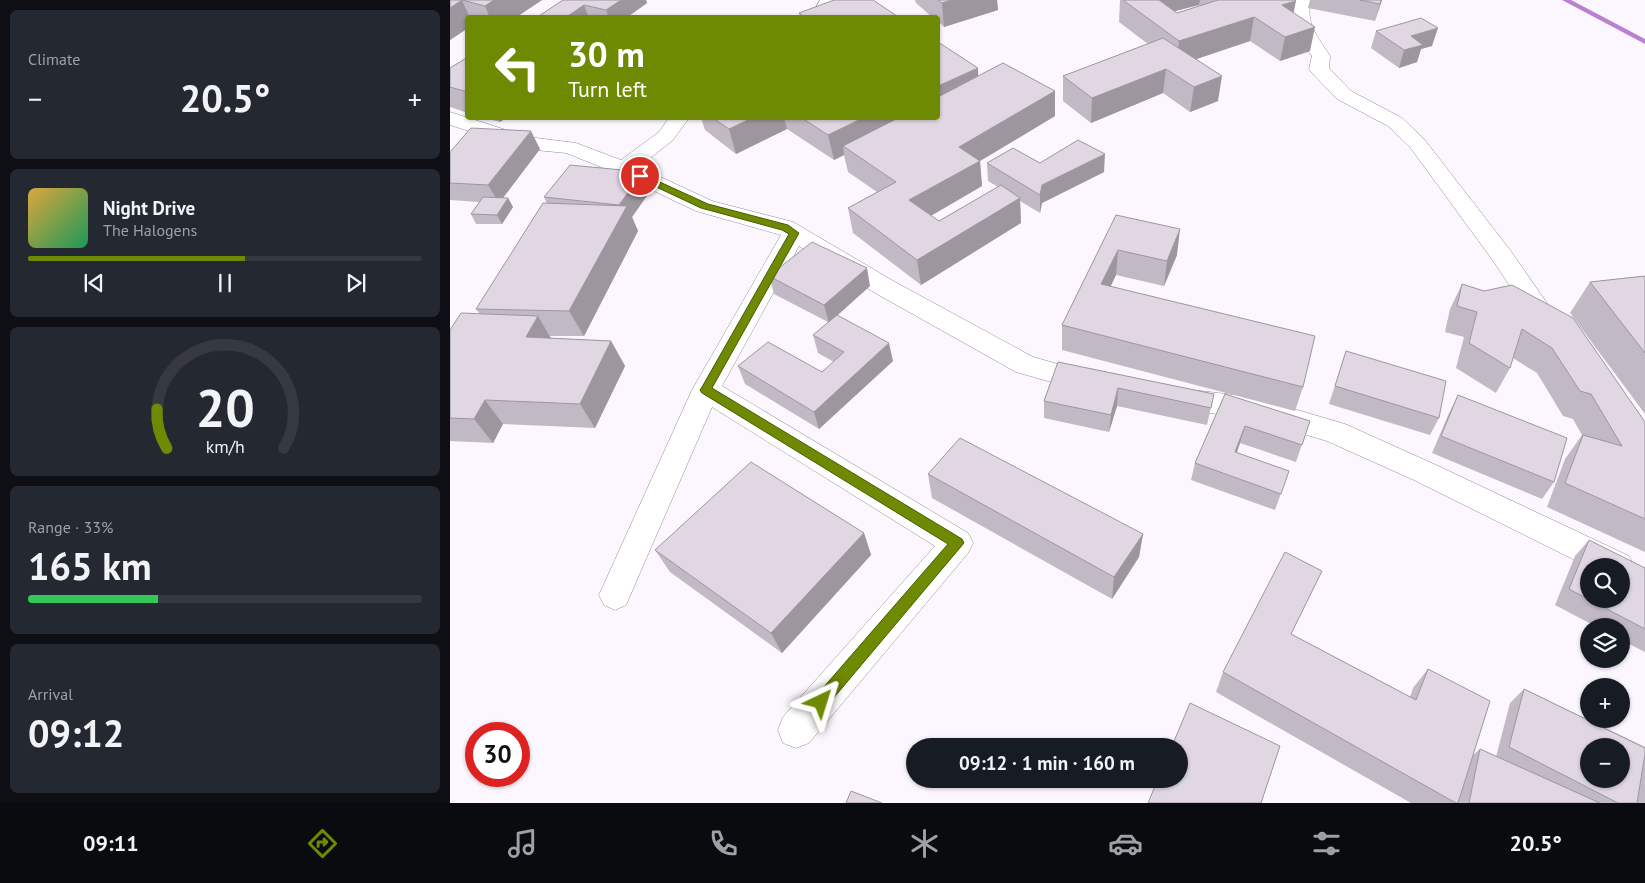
<!DOCTYPE html>
<html lang="en">
<head>
<meta charset="utf-8">
<style>
  :root { --surface:#171b24; --page:#242831; --text:#f1f3f6; --muted:#9ea1a6; --line:#363941; --accent:#6e8a02 }
  body { margin:0; font-family:"PT Sans",sans-serif; background:var(--page); color:var(--text); height:100vh; display:flex; flex-direction:column; font-size:19px; white-space:nowrap }
  * { box-sizing:border-box; margin:0 }
  p { font-size:16px; color:var(--muted) }
  .icon { flex:none; width:28px; height:28px; fill:none; stroke:currentColor; stroke-width:2; stroke-linecap:round; stroke-linejoin:round }
  .map { position:relative; flex:1; overflow:hidden }
  .sheet { display:flex; flex-direction:column; gap:10px; padding:10px; background:#0d0f14; width:450px }
  .sheet>* { flex:none }
  .guide { position:absolute; left:15px; top:15px; width:475px; height:105px; border-radius:5px; box-shadow:0 1px 4px #0004; background:#6e8a02; color:#fff; overflow:hidden }
  .controls { position:absolute; left:1130px; top:558px; display:grid; gap:10px }
  .controls a { display:grid; place-items:center; width:50px; height:50px; border-radius:50%; background:var(--surface); box-shadow:0 1px 4px #0004; font-size:25px }
  .speed { position:absolute; left:15px; top:722px; display:flex; gap:10px; font-size:25px; font-weight:700; text-align:center }
  .speed>* { display:grid; place-content:center; width:65px; height:65px; border-radius:50%; background:var(--surface); box-shadow:0 1px 4px #0004; line-height:1 }
  .speed .limit { border:8px solid #d22; background:#fff; color:#111 }
  .pin { position:absolute; display:grid; place-items:center; width:42px; height:42px; color:#fff; margin:-21px; border:2px solid #fff; border-radius:50%; box-shadow:0 1px 5px #0007 }
  .me { position:absolute; width:55px; margin:-28px; rotate:41deg; stroke-linejoin:round; filter:drop-shadow(0 0 4px #0008) }
  .turn { display:flex; align-items:center; gap:18px; height:105px; padding:0 20px; font-size:22px }
  .turn .icon { width:65px; height:65px; stroke-width:2.5 }
  .turn b { display:block; font-size:35px; line-height:42px }
  .big { font-size:38px; font-weight:800; line-height:1.1 }
  .sheet .card { flex:1; display:flex; flex-direction:column; justify-content:center; gap:8px; min-width:0; padding:0 18px; border-radius:8px; background:var(--page) }
  .sheet .dial { align-items:center; gap:0 }
  .dial svg { height:130px; overflow:visible; fill:none; stroke:var(--line); stroke-width:7; stroke-linecap:round; text-anchor:middle }
  .dial text { fill:var(--text); stroke:none }
  .song { display:flex; align-items:center; gap:15px }
  .cover { width:60px; height:60px; border-radius:8px; background:linear-gradient(135deg,hsl(40 70% 55%),hsl(150 70% 35%)) }
  .played { height:5px; border-radius:2px; background:linear-gradient(90deg,var(--accent) 55%,var(--line) 55%) }
  .keys { display:flex; justify-content:space-around; direction:ltr }
  .heat { display:flex; justify-content:space-between; align-items:center; font-size:28px; direction:ltr }
  .charge { height:8px; border-radius:4px; background:linear-gradient(90deg,#34c759 33%,var(--line) 0) }
  .trip { position:absolute; left:456px; top:738px; width:282px; height:50px; border-radius:25px; background:var(--surface); box-shadow:0 1px 4px #0004; font-weight:800; line-height:50px; text-align:center }
  .tab-bar { display:flex; height:80px; justify-content:space-around; align-items:center; background:#090b0e; color:var(--muted) }
  .tab-bar .icon { width:35px; height:35px }
  .tab-bar .current { color:var(--accent) }
  .tab-bar b { font-size:22px; color:var(--text) }
  main { display:flex; flex:1; min-height:0 }
  .map>svg:first-child { display:block }
  .lines { fill:none; stroke-linecap:round; stroke-linejoin:round }
  .stream { fill:#ba81d0; fill-rule:evenodd }
  .minor-casing { stroke:#938b96; stroke-width:1 }
  .minor { fill:#fff; fill-rule:evenodd }
  .wall { fill:#c1b9c3; fill-rule:evenodd }
  .shaded-wall { fill:#9d969f }
  .building { fill:#e0d7e3; stroke:#9d969f; fill-rule:evenodd }
  .route { fill:#6e8a02; stroke:#485a01 }
</style>
</head>
<body>
<main>
<section class="sheet">
<div class="card"><p>Climate</p>
<div class="heat"><a>−</a><b class="big">20.5°</b><a>+</a></div>
</div>
<div class="card">
<div class="song"><i class="cover"></i><div><b>Night Drive</b><p>The Halogens</p></div></div>
<div class="played"></div>
<div class="keys"><svg class="icon" aria-label="previous" viewBox="0 0 24 24"><path d="M18 5L8 12l10 7zM5 5v14"/></svg><svg class="icon" aria-label="pause" viewBox="0 0 24 24"><path d="M8 5v14M16 5v14"/></svg><svg class="icon" aria-label="next" viewBox="0 0 24 24"><path d="M6 5l10 7-10 7zM19 5v14"/></svg></div>
</div>
<div class="card dial"><svg viewBox="0 0 100 80">
<path d="M14 69A42 42 0 1 1 86 69"/>
<path d="M14 69A42 42 0 0 1 8 45" stroke="#6e8a02"/>
<text x="50" y="56" font-size="32" font-weight="700">20</text>
<text x="50" y="72" font-size="11">km/h</text>
</svg></div>
<div class="card"><p>Range · 33%</p><b class="big">165 km</b><div class="charge"></div></div>
<div class="card"><p>Arrival</p><b class="big">09:12</b></div>
</section>
<div class="map">
<svg width="1195" height="803" viewBox="0 0 1195 803">
  <rect width="100%" height="100%" fill="#fcf7fe"/>
  <g class="lines">
    <path class="stream" d="M1112,0H1121L1195,39V44Z"/>
    <defs>
      <path id="minor" d="M370,0H388L378,18H360Z
        M843,0H861C855,24 868,37 880,56L879,68L901,91L952,118L974,139L1060,250L1108,319L1112,325L1108,331L1099,334L1090,331L1044,262L960,147L938,126L887,99L862,73L859,69L862,56C848,39 838,23 843,0Z
        M0,112L78,137L126,143L171,160L209,132L219,118H239L223,140L189,167L262,201L343,222L445,282L583,357L650,376L654,383L650,390L640,393L566,372L427,294L349,246L272,386L518,533L523,543L518,553L359,743L346,748L333,743L328,730L333,717L485,546L262,407L176,605L165,610L154,605L149,595L242,390L331,235L246,211L166,173L116,153L76,149L0,125Z
        M724,388L803,397L895,424L986,465L1179,556L1184,566L1179,576L1171,579V566L1139,567L966,481L877,441L803,419L724,408L714,405L710,398L714,391Z"/>
    </defs>
    <use href="#minor" class="minor-casing"/>
    <use href="#minor" class="minor"/>
  </g>
  <path class="wall" d="M0,0H92L65,18H18V28L0,40Z
    M113,0H196L197,3L176,18H86Z
    M465,0H547L548,10L494,27L488,21V18H483L466,3Z
    M670,0H845L843,13L860,51L830,61L800,41L746,59L768,101L740,112L713,93L641,123L613,101V76L698,44L669,22ZM749,5L750,6L727,13L725,11Z
    M860,0H932L925,21L858,8Z
    M349,13L450,18H350Z
    M926,31L982,46L971,49L967,62L949,68L921,48Z
    M18,57V113L0,107V68Z
    M528,68V76L605,91V116L530,161L532,186L481,216L489,221L548,187L538,181L537,163H590L654,172L592,203L590,213L570,201L571,223L471,285L403,233L398,208L427,192L398,172L394,155L384,160L337,129L286,154L255,130L251,118H488Z
    M34,118H56L50,122Z
    M90,149L53,198H58L63,207L52,224H26L21,214L29,202L0,200V152Z
    M193,172L201,190L182,217L188,231L134,336H100L101,338L161,341L175,366L145,428L53,424L43,443L0,441V330L30,314L26,309L97,204L94,197Z
    M666,215L727,255L714,286L666,275L660,286L853,387L845,411L612,350V325Z
    M319,276L420,286L387,315L443,361L369,429L295,384L288,366L372,372L384,362L368,353L363,335L378,322L324,294Z
    M1195,276V414L1120,313L1140,282Z
    M1012,284L1034,291L1195,422V552L1097,507L1115,459L1132,435L1123,419L1113,416L1087,373L1063,358L1060,368L1046,393L1006,368L1014,337L995,332L1000,309Z
    M896,351L989,418L980,435L879,404Z
    M608,362L764,394L757,425L667,406L659,432L594,418V401Z
    M775,394L860,421L846,462L790,443L787,453L839,471L825,510L741,480L745,463Z
    M1008,395L1104,482L1092,499L982,453L999,413Z
    M478,474L693,534L689,557L662,599L482,498Z
    M414,533L421,555L332,653L220,572L205,550Z
    M1139,540L1195,568V652L1171,640V626H1145L1105,605L1125,556Z
    M872,571L841,634L960,697L963,688L978,669L1022,756L1030,749L1046,757L1060,703L1074,689L1195,747V803H1008L1009,797L1008,803H961L766,692L773,672Z"/>
  <path class="shaded-wall" d="M12,0L20,18H18V28L0,40V8Z
    M44,0H92L65,18H40L35,6Z
    M171,0H196L197,3L176,18H159L156,10Z
    M502,0H547L548,10L494,27L492,3Z
    M706,0H750L749,5L705,16Z
    M931,0H932L925,21L930,4Z
    M846,1L841,25L832,5Z
    M134,5L139,18H115Z
    M804,17L800,41L726,66L729,41Z
    M865,27L860,51L830,61L835,37Z
    M988,28L982,46L971,49L967,62L949,68L954,50L961,36Z
    M528,68L529,93L488,112V86Z
    M716,69L713,93L641,123L642,98Z
    M772,76L768,101L740,112L744,87Z
    M605,91V116L530,161L532,186L463,226L459,200L509,147Z
    M47,118H56L50,122Z
    M302,118H334L337,129L286,154L279,129Z
    M413,118H464L393,146L394,155L384,160L378,135Z
    M81,131L90,149L49,203L38,185Z
    M655,154L654,172L592,203L590,213V195L592,185Z
    M193,172L201,190L182,217L188,231L134,336L119,311L169,205Z
    M58,198L63,207L52,224L47,215Z
    M570,198L571,223L471,285L467,260Z
    M730,229L727,255L714,286L717,261Z
    M668,250L666,275L650,310L651,284Z
    M417,268L420,286L379,323L374,305Z
    M88,316L103,342L76,337Z
    M161,341L175,366L145,428L130,404Z
    M439,343L443,361L369,429L364,412Z
    M668,388L667,406L659,432L661,415Z
    M35,400L53,424L43,443L24,419Z
    M795,426L790,443L780,470L785,452Z
    M414,533L421,555L332,653L321,633Z
    M693,534L689,557L662,599L664,577Z"/>
  <path class="building" d="M0,0H44L35,6L12,0L0,8Z
    M113,0H171L156,10L134,5L115,18H86Z
    M384,0H423L450,18H403L400,16L396,18H356L349,13Z
    M488,0H502L492,3Z
    M673,0H709L727,13L768,0H845L846,1L832,5L865,27L835,37L804,17L729,41Z
    M910,0H931L930,4Z
    M971,18L988,28L961,36L973,45L954,50L926,31Z
    M713,38L772,76L744,87L716,69L642,98L613,76Z
    M488,42L528,68L488,86Z
    M18,57V92L0,87V68Z
    M553,63L605,91L509,147L530,161L459,200L489,221L551,185L570,198L467,260L398,208L446,182L393,146L448,118H488V97Z
    M263,118H302L279,129Z
    M352,118H413L378,135Z
    M21,128L81,131L38,185L0,183V152Z
    M628,140L655,154L592,185L590,195L537,163L563,148L590,163Z
    M120,165L193,172L169,205L94,197Z
    M33,197L58,198L47,215L21,214Z
    M93,203L177,206L119,311L26,309Z
    M666,215L730,229L717,261L668,250L651,284L865,336L853,387L612,325Z
    M362,242L417,268L374,305L319,276Z
    M1195,276V353L1140,282Z
    M1012,284L1034,291L1062,285L1123,318L1195,422V519L1115,483L1133,435L1172,446L1141,394L1130,391L1102,348L1072,329L1060,368L1019,343L1027,312L1007,306Z
    M11,313L88,316L76,337L161,341L130,404L35,400L24,419L0,418V330Z
    M387,315L439,343L364,412L288,366L318,342L372,372L394,352L363,335Z
    M896,351L996,381L989,418L885,386Z
    M608,362L764,394L761,408L668,388L661,415L594,401Z
    M775,394L860,421L852,445L795,426L785,452L839,471L831,494L745,463Z
    M1008,395L1117,438L1104,482L991,436Z
    M510,438L693,534L664,577L478,474Z
    M301,462L414,533L321,633L205,550Z
    M1139,540L1195,568V629L1119,589ZM1139,566H1171V599H1139Z
    M835,552L872,571L841,634L966,700L978,669L1040,701L1008,803H1006L773,672Z
    M1074,689L1195,748V754L1187,803H1168L1059,747ZM1139,746H1171V779H1139Z
    M740,703L830,746L811,803H698L708,779H730V746H722Z
    M1030,749L1150,803H1019Z
    M401,791L432,803H396Z"/>
  <path class="route" d="M190,173L258,204L338,225L349,233L262,388L512,539L514,543L376,707L371,709L366,707L364,702L366,696L498,544L252,393L250,390L252,387L339,234L332,230L251,208L187,178V174Z"/>
</svg>
<div class="controls">
<a><svg class="icon" aria-label="search" viewBox="0 0 24 24"><circle cx="10" cy="10" r="6"/><path d="M15 15l6 6"/></svg></a>
<a><svg class="icon" aria-label="layers" viewBox="0 0 24 24"><path d="M12 4l9 5-9 5-9-5zM3 14l9 5 9-5"/></svg></a>
<a>+</a>
<a>−</a>
</div>
<div class="speed"><div class="limit">30</div></div>
<div class="pin" style="left:190px;top:176px;background:#d93025"><svg class="icon" aria-label="arrive" viewBox="0 0 24 24"><path d="M6 21V4h12l-3 4 3 4H6"/></svg></div>
<svg class="me" style="left:371px;top:702px" viewBox="-20 -20 40 40"><path d="M0-17L14 15 0 8-14 15z" fill="#6e8a02" stroke="#fff" stroke-width="4"/></svg>
<div class="trip">09:12 · 1 min · 160 m</div>
<div class="guide">
<div class="turn"><svg class="icon" aria-label="left" viewBox="0 0 24 24"><path d="M17 20v-9H6M10 6l-5 5 5 5"/></svg><div><b>30 m</b>Turn left</div></div>
</div>
</div>
</main>
<nav class="tab-bar">
<b>09:11</b>
<svg class="icon current" aria-label="directions" viewBox="0 0 24 24"><path d="M12 3l9 9-9 9-9-9zM9 14v-3h6M13 9l2 2-2 2"/></svg>
<svg class="icon" aria-label="music" viewBox="0 0 24 24"><path d="M9 18V5l10-2v13"/><circle cx="6" cy="18" r="3"/><circle cx="16" cy="16" r="3"/></svg>
<svg class="icon" aria-label="phone" viewBox="0 0 24 24"><path d="M5 4h4l2 5-3 2q2 4 5 5l2-3 5 2v4C11 20 4 13 5 4z"/></svg>
<svg class="icon" aria-label="climate" viewBox="0 0 24 24"><path d="M12 3v18M4 7l16 10M4 17L20 7"/></svg>
<svg class="icon" aria-label="car" viewBox="0 0 24 24"><path d="M5 17H2v-5l4-1 3-4h7l3 4 3 1v5h-3M9 17h6M6 11h13"/><circle cx="7" cy="17" r="2"/><circle cx="17" cy="17" r="2"/></svg>
<svg class="icon" aria-label="filters" viewBox="0 0 24 24"><path d="M4 7h16M4 17h16"/><circle cx="9" cy="7" r="2"/><circle cx="15" cy="17" r="2"/></svg>
<b>20.5°</b>
</nav>
</body>
</html>
